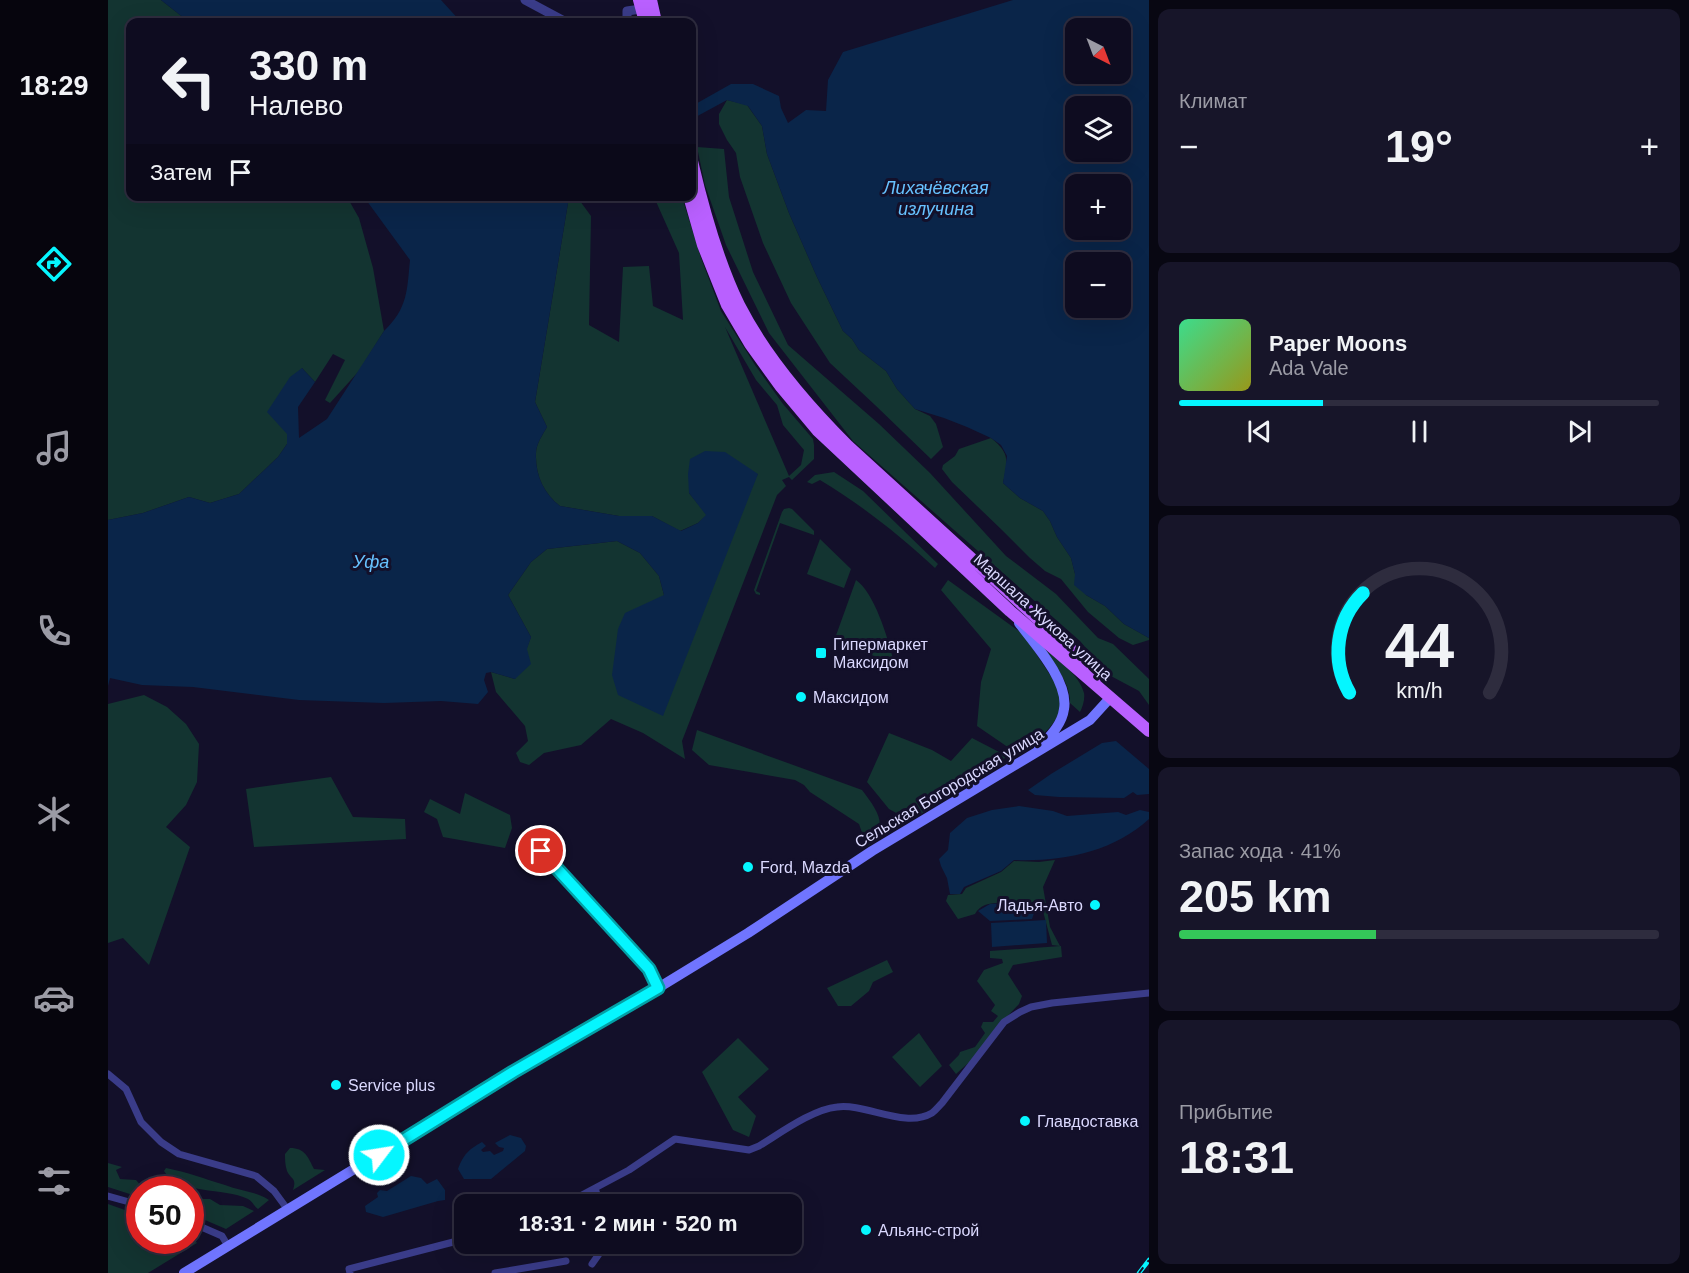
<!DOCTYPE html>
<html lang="ru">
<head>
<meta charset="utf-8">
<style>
  :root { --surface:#0e0c20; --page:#171529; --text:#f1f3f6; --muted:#9b9ba5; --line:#2e2c3e; --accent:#05f6ff }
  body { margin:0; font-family:Arial,sans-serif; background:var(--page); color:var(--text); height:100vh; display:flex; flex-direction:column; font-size:22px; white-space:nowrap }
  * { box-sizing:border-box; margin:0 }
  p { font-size:20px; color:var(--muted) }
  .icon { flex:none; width:33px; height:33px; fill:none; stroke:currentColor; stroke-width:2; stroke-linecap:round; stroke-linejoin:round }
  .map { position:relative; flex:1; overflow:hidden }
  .side { display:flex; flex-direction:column; gap:9px; padding:9px; background:#080712; width:540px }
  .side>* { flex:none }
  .banner { position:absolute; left:18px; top:18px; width:570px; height:183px; border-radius:12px; box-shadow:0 6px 24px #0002,0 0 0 2px var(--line); background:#0e0c20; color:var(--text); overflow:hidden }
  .needle { width:39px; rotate:138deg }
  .buttons { position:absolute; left:957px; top:18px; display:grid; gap:12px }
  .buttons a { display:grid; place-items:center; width:66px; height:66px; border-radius:12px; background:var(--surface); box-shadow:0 6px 24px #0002,0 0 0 2px var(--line); font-size:30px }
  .speed { position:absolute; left:18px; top:1176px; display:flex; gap:12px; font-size:30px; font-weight:700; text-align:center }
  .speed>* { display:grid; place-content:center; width:78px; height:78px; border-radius:50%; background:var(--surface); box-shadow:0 6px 24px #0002,0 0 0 2px var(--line); line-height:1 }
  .speed .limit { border:9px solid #d22; background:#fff; color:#111 }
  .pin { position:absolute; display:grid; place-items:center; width:51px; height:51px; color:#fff; margin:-26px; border:3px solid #fff; border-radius:50%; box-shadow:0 2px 6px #0007 }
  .me { position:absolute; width:66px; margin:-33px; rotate:59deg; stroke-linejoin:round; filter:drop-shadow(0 0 4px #0008) }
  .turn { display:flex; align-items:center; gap:21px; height:126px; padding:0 24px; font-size:27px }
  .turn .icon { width:78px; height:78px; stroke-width:2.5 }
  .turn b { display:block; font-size:42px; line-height:51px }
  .then { display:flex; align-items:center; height:57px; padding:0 24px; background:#0003; gap:12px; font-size:22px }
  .big { font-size:45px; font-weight:700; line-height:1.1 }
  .side .widget { flex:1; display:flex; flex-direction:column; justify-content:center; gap:9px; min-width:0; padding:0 21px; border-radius:12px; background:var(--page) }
  .side .dial { align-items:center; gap:0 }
  .dial svg { height:156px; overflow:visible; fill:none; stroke:var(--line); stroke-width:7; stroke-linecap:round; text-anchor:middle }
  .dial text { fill:var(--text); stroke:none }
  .song { display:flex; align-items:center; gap:18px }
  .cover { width:72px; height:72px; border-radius:9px; background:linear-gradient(135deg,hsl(150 70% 55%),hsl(60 70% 35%)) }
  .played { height:6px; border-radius:3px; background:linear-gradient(90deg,var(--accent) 30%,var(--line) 30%) }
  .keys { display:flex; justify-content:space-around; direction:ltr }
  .heat { display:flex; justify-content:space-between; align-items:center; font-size:33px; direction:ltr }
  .charge { height:9px; border-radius:4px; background:linear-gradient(90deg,#34c759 41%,var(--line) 0) }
  .trip { position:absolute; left:346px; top:1194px; width:348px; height:60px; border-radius:12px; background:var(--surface); box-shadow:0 6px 24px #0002,0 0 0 2px var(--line); font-weight:700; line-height:60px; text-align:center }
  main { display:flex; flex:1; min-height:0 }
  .menu { display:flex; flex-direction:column; width:108px; justify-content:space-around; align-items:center; background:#06050d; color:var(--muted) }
  .menu .icon { width:42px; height:42px }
  .menu .active { color:var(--accent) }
  .menu b { font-size:27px; color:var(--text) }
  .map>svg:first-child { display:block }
  .green { fill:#133431; fill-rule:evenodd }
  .water { fill:#0a2549; fill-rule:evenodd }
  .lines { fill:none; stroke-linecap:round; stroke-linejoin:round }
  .minor { stroke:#3a3c89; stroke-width:7 }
  .tertiary { stroke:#3a3c89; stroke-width:9 }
  .secondary { stroke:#7075ff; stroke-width:10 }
  .primary { stroke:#b960ff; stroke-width:12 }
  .rail-casing { stroke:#05f6ff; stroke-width:4.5 }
  .rail { stroke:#13102a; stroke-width:2; stroke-dasharray:7; stroke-linecap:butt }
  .route-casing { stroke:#03a0a6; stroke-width:15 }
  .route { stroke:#05f6ff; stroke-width:10 }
  .poi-dot { fill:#05f6ff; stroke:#13102a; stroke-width:2 }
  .labels { text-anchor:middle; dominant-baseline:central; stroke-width:6; stroke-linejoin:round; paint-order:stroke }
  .street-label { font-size:16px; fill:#dbd9ff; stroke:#13102a }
  .poi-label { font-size:16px; fill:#dbd9ff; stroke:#13102a; text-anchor:start }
  .water-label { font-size:18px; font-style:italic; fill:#67c2ff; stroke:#13102a }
</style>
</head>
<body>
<main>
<nav class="menu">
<b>18:29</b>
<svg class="icon active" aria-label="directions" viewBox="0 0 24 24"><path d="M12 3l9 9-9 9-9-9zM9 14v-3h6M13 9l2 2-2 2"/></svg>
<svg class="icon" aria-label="music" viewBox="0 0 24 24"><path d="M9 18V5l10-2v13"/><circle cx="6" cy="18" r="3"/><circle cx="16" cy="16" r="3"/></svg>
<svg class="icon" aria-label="phone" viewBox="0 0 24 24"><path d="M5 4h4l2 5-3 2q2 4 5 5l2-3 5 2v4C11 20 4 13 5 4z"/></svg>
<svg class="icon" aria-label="climate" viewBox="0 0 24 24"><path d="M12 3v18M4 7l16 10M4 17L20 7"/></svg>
<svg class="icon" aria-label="car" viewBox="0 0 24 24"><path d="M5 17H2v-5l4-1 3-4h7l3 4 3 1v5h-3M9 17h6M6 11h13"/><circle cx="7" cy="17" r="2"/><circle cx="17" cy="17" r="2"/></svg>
<svg class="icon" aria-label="filters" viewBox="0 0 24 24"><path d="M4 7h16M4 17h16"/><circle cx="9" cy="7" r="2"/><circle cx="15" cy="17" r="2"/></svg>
</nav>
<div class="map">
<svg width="1041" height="1273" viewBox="0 0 1041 1273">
  <rect width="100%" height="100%" fill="#13102a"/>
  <path class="green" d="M0,0H53L81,22H22V196L239,197L251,218L265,268L276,331L251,371L222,403L217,400L237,360L225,354L207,382L194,368L179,434V444L170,457L131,494L102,503L81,497L35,513L0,520Z
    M619,100L639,105L654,126L659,154L681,213L709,277L735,331L744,339L751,350L778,371L789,389L807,409L822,416L828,424L835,447L823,459L767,405L722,363L683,303L655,243L632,177L628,153L619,140L611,124V114Z
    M589,147L616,149L621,197L645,272L680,345L771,424L822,473L898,556L948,594L990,638L1005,644L1041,679V705L1031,691L1001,675L972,641L745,441L661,333L618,245L597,185Z
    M461,197H469L483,216L481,325L511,342L515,267L541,266L545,306L575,320L571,253L546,197H574L593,258L613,311L647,365L675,404L705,439L706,445V459L684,480L681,477L674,480L678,486L669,495L574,741L577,759L535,733L503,719L473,745L436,753L421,765L412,762L408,753L420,741L417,726L388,692L383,672L407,679L423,637L400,595L423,562L439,549L509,541L532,553L551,576L556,595L504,675L650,474L581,493L599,515L590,523L572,531L544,516H511L452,506C435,493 427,474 428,453C428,444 435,434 439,427L427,402ZM617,327L648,380L669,405L675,425L696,450L693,465L681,476Z
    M883,438C902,453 900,461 895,483L912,498L935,511L942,521L949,537L963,558L967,574L978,595L997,606L1016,624L1041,638V640L1025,645L1011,638L980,612L953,579L937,571L922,558L894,530L844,482L834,469L835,465L847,456L851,449Z
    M726,472L755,491L830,564L827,568C790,534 755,506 712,480L704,484L699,482L707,475Z
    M681,508L684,509L706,531V535L672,523L648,591L652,593V595L648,594L646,590L674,512L676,509Z
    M712,539L743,569L736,588L699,574Z
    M748,580C766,592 780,638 785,659L784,662L728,643L726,641Z
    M840,580L915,634L952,690C958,713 942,730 924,743C919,747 914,751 907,752L869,726L873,682L883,649L833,590Z
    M935,647C949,659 971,674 976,693C977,699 975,706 972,712L962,703C963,683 945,663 935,647Z
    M36,695L59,707L78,724L91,744L89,782L78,805L58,827L82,847L41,965L15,938L0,943V704Z
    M589,730L754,790C769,810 783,827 759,847L751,824L702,792L696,785L687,780L601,765L584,750Z
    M781,733L824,750L843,761L864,738L893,753L898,757L882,771L808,817L792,815L781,809L759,782Z
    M223,777L245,817L297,819L298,839L146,847L138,789Z
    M357,793L402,815L404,828L397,848L335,837L329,819L316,812L322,799L352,814Z
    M947,860L935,887L942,927L952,946L944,945L932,900C924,902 915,905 907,904C894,903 874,900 867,914L850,919L838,901L840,895L854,894L858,888L893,872L906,861L931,862Z
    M953,946L954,957L905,965L900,974L914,996L911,1004L895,1021L867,1057L848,1074L841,1065L851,1055L852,1052L867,1047L877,1033L873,1027L875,1022H885L890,1016L883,1011L887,1005L869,981L876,970L895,963L894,959L882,958V951Z
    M779,960L785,972L765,982L761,991L743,1006H730L719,988Z
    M811,1033L834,1066L812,1087L784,1057Z
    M630,1038L661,1069L630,1097L648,1116L641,1137L625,1130L594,1072Z
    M182,1148C197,1148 200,1157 206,1169L217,1170L185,1190C189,1177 183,1180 179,1171C177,1165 177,1159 177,1154Z
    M0,1163L14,1167L8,1170L12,1179L28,1180L35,1188L53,1189L32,1190L31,1197L0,1187Z
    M58,1168C79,1172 97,1179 117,1185C132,1191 147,1191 161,1200L150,1209C146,1206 144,1201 140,1199C115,1187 71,1195 56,1171Z
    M82,1195L92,1199H102L112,1205L135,1206L146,1211L118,1229L83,1214Z
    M0,1204L31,1215L32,1240H82L83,1235L89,1243L40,1273H0Z"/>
  <path class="water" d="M53,0H333L353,22H81Z
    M905,0H1041V638L1016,624L997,606L978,595L966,585L967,574L963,558L949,537L942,521L935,511L912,498L895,483L899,456L893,445L883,438L859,427L836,418L807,409L789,389L778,371L751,350L744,339L735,331L709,277L681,213L659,154L654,126L640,106L619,100L584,119V106L623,84H645L671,96L673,108L680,123L698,110L718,111L720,80L735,52ZM1012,28V74H968V28ZM1012,106V152H968V106ZM1012,184V230H968V184ZM1012,262V308H968V262Z
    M256,197H461L427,402L439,427C435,434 428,444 428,453C427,474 435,493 452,506L511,516H544L573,531L590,523L598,515L581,493L580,474L582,459L597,451L617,452L650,474L555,716L510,695L504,675L510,629L517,613L556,595L551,576L532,553L509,541L439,549L423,562L400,595L423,637L419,649L423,664L407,679L383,672L378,673L376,680L380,692L370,704L333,701L276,703L191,700L85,687L34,685L2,678L0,686V520L35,513L81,497L102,503L131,494L170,457L179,444V434L159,412L182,377L194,368L207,382L190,407L191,438L219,419L276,331C300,308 299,290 302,260Z
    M1008,741L1041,769V794L1029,795L1025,792L1016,798L951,797L927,795L920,790L943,774L994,743Z
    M911,806L945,811L959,816L1010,812L1018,815L1032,810L1041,812V819C1005,852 954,862 906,860L893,871L856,887L852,894H842L839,878L833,866L831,859L840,850L842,833L859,818L884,810Z
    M900,903L913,911H921L926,913L924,919L882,921L870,911L882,904Z
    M938,920L939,943L884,947L883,923Z
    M402,1135L413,1138L418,1146L417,1151L383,1179H356L350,1169C356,1154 360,1150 374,1142L378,1146L373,1150L375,1152L382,1151L386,1155L395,1151L396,1148L391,1147L387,1143Z
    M303,1176L313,1178L319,1184L329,1179L337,1190V1200L330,1201L275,1217L258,1212L257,1206L270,1197L269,1193L272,1190L279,1191Z"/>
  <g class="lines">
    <path class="minor" d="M433,851L541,969L550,988
      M0,1074L18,1089L33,1122L53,1142L71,1154L148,1176L166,1191L180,1210
      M487,1188L492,1204
      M0,1196L32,1205
      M457,1204L521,1170L567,1139L641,1150L651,1146C671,1134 705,1109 729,1107C758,1103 797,1129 824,1113C828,1110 831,1106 834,1103L896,1022L912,1012L923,1007L944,1003L1041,993
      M82,1222L114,1236L120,1246
      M484,1264L491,1254L493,1244
      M242,1273L241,1269L357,1239
      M387,1273L458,1261"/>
    <path class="tertiary" d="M417,0L458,22
      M519,22V11L533,9"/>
    <path class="secondary" d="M911,623C927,644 961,682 956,709C954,725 941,737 931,748
      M76,1273L405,1072L550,988L640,933L764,851L982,720L1002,698"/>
    <path class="primary" d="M531,0L537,22
      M543,0L548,22
      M584,161C595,208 609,260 631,305C657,356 700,406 740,446L965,651L987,678
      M581,196L595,245L619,305L642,344L673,387L709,430L902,611L1041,731"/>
    <defs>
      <path id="rail" d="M1031,1273L1041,1260"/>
    </defs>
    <use href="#rail" class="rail-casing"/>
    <use href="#rail" class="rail"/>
  </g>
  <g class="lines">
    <defs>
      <path id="route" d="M271,1155L405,1072L550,988L541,969L433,851"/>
    </defs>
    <use href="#route" class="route-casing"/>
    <use href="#route" class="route"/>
  </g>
  <g class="poi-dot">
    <rect x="707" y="647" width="12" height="12" rx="3"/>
    <circle cx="693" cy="697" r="6"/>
    <circle cx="640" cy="867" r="6"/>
    <circle cx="987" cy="905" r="6"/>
    <circle cx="228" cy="1085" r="6"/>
    <circle cx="917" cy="1121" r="6"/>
    <circle cx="758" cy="1230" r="6"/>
  </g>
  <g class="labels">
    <g class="street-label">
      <text transform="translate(935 617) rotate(42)">Маршала Жукова улица</text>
      <text transform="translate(841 788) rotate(-31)">Сельская Богородская улица</text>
    </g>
    <g class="poi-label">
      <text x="725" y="644">Гипермаркет<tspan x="725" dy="18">Максидом</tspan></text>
      <text x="705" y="697">Максидом</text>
      <text x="652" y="867">Ford, Mazda</text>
      <text x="975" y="905" text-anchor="end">Ладья-Авто</text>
      <text x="240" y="1085">Service plus</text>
      <text x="929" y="1121">Главдоставка</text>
      <text x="770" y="1230">Альянс-строй</text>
    </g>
    <g class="water-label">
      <text x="828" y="188">Лихачёвская<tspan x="828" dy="21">излучина</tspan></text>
      <text x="263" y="562">Уфа</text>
    </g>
  </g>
</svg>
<div class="buttons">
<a><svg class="needle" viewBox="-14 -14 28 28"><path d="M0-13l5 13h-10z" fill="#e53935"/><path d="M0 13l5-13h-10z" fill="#9b9ba5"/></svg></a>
<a><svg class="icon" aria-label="layers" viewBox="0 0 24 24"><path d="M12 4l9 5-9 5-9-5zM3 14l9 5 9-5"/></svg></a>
<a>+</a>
<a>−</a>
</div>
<div class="speed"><div class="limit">50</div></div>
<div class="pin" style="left:433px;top:851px;background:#d93025"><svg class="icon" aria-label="arrive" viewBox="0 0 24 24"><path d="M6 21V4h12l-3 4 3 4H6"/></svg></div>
<svg class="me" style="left:271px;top:1155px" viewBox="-20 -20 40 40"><circle r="17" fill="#05f6ff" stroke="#fff" stroke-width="3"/><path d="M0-11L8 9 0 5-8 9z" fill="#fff"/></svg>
<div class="trip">18:31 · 2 мин · 520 m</div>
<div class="banner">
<div class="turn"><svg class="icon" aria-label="left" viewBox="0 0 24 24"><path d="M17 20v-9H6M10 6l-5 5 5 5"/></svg><div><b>330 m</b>Налево</div></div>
<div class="then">Затем<svg class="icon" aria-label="arrive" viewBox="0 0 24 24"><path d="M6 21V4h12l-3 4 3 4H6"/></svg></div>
</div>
</div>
<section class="side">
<div class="widget"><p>Климат</p>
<div class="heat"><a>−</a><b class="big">19°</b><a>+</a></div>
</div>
<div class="widget">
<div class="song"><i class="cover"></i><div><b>Paper Moons</b><p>Ada Vale</p></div></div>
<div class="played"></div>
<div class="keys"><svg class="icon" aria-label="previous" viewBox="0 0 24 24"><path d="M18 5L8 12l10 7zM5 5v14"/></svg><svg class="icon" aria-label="pause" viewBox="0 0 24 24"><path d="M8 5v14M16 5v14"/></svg><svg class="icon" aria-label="next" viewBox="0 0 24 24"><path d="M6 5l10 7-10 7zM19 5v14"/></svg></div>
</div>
<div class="widget dial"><svg viewBox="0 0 100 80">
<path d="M14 69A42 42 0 1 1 86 69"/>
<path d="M14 69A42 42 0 0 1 21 18" stroke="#05f6ff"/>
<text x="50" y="56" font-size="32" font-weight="700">44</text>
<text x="50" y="72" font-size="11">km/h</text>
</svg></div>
<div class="widget"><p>Запас хода · 41%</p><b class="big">205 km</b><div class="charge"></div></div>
<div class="widget"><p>Прибытие</p><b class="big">18:31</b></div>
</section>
</main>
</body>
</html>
